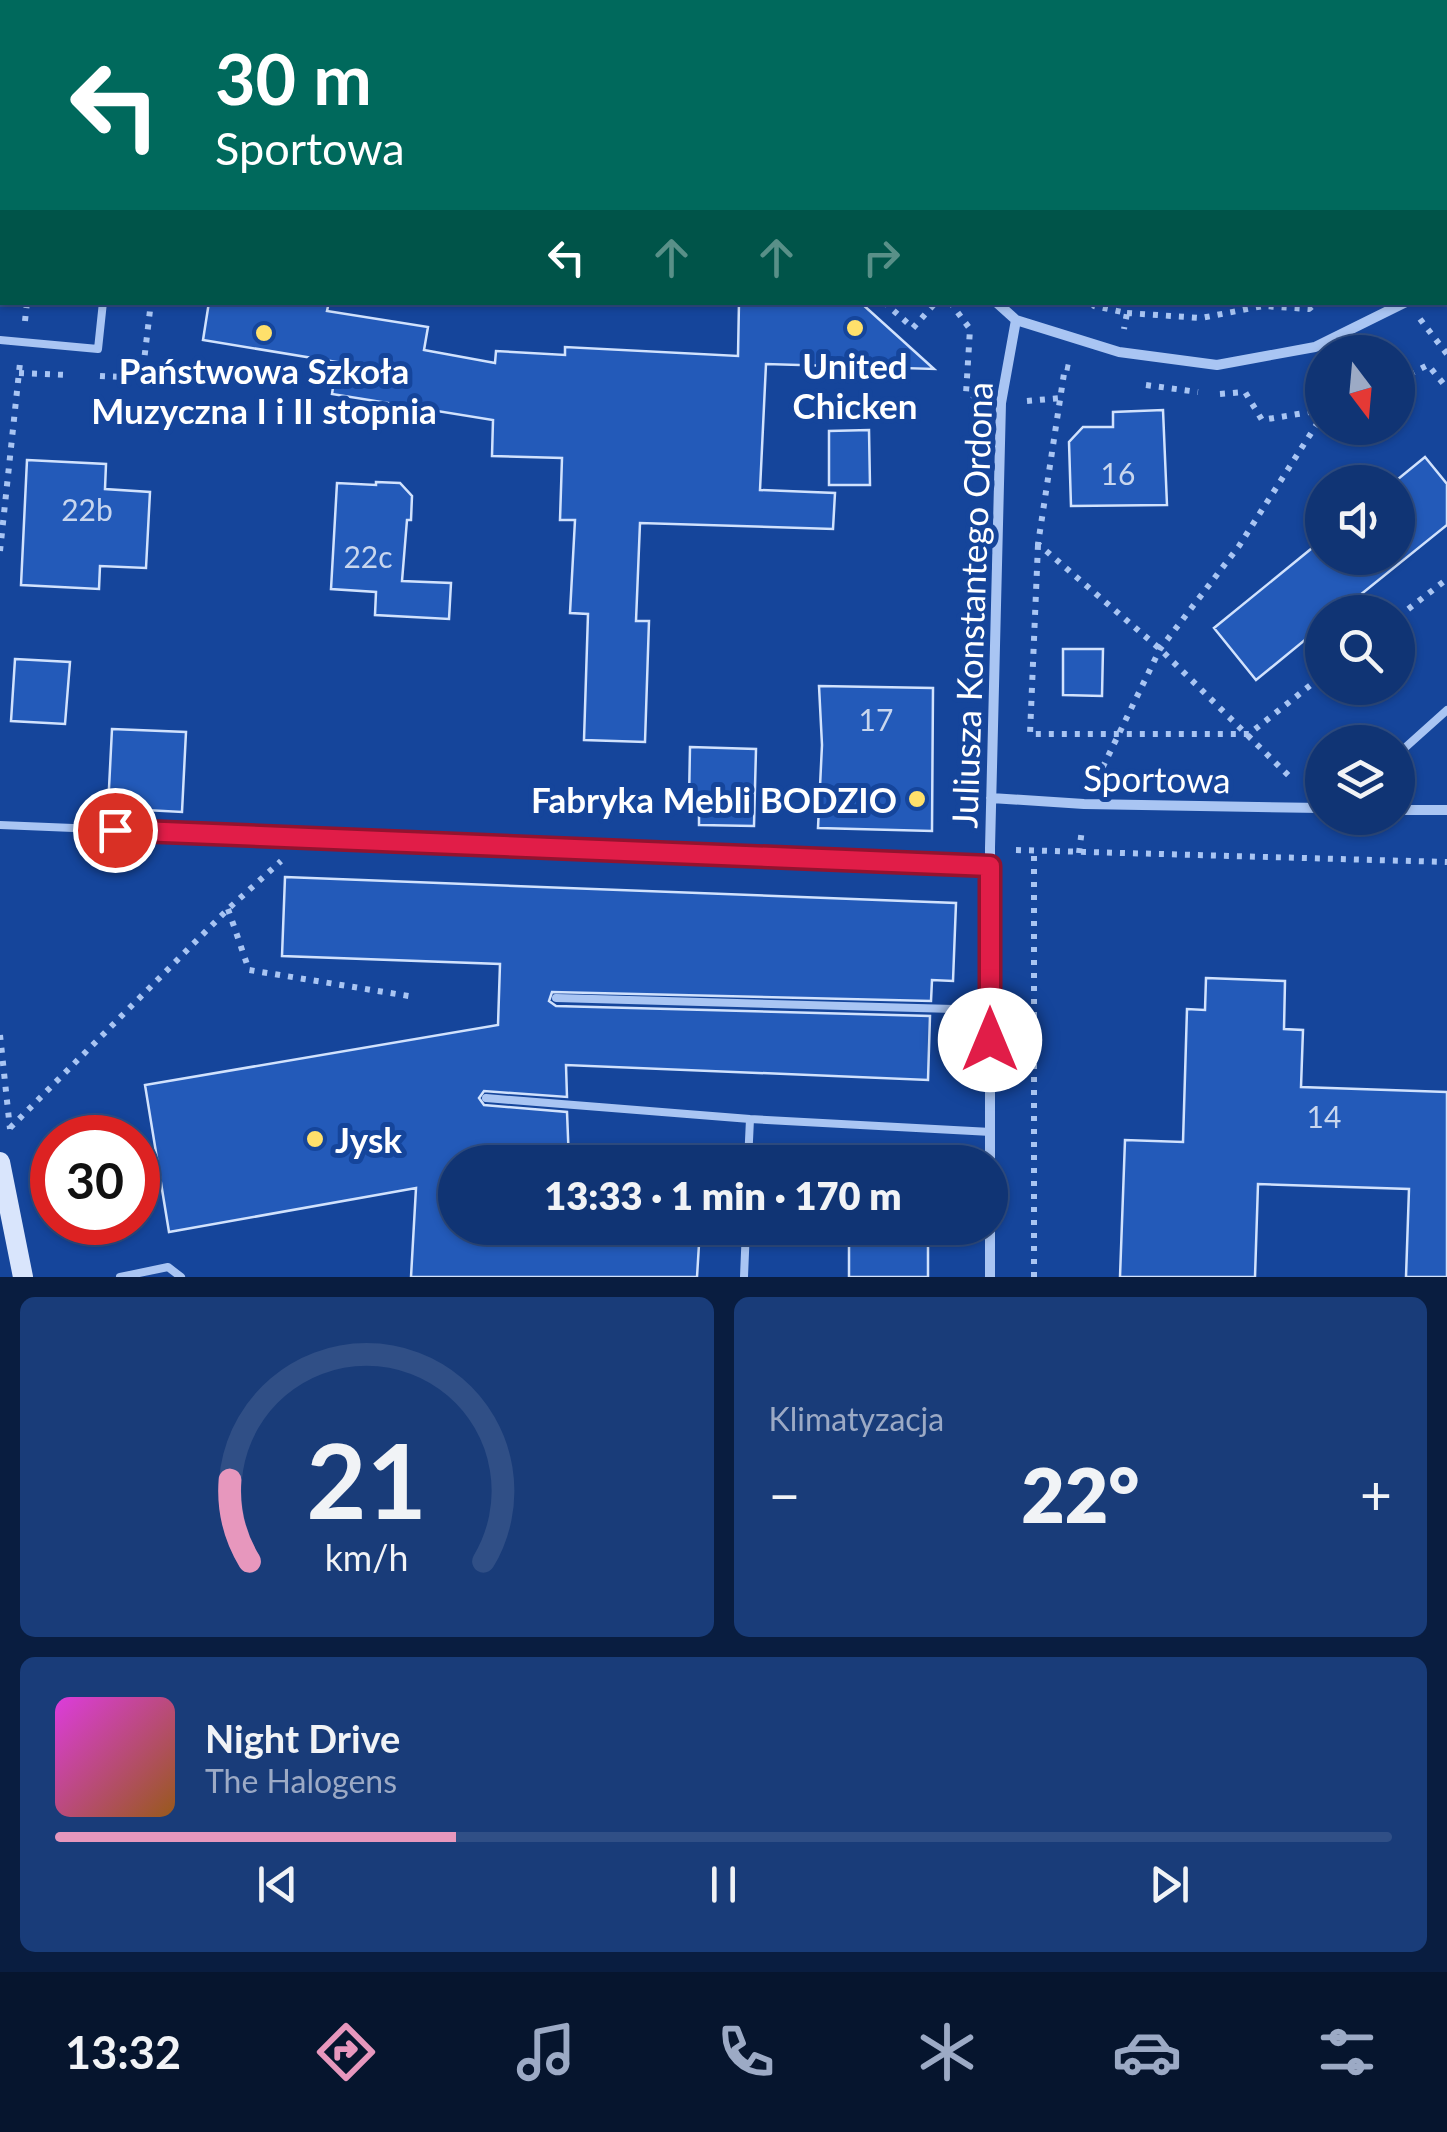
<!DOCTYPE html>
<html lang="pl">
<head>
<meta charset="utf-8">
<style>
  :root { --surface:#103474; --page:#193c79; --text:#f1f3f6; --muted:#9caac5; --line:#304f86; --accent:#e797bd }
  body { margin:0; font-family:Lato,sans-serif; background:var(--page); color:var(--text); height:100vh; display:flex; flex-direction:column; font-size:38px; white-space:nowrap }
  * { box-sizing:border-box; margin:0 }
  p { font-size:32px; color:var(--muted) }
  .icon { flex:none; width:55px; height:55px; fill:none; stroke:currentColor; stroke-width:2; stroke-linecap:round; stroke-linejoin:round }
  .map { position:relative; height:1277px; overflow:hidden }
  .side { display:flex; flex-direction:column; gap:20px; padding:20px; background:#091d40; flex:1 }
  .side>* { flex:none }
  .guide { position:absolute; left:0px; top:0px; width:1448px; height:305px; box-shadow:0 2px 8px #0004,0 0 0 2px var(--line); background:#00695c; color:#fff; overflow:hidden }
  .needle { width:65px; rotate:164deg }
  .controls { position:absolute; left:1305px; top:335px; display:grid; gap:20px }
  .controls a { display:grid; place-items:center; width:110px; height:110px; border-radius:50%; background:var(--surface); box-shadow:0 2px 8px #0004,0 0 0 2px var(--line); font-size:50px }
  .speed { position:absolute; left:30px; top:1115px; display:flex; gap:20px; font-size:50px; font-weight:700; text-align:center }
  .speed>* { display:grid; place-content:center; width:130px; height:130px; border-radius:50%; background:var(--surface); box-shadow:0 2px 8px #0004,0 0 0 2px var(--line); line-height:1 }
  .speed .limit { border:15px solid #d22; background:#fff; color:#111 }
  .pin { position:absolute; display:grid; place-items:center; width:85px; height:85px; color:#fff; margin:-42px; border:5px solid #fff; border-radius:50%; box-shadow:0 2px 10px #0007 }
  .me { position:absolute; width:110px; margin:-55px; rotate:0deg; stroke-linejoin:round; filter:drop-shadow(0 0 8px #0008) }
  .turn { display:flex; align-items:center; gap:35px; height:210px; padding:0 50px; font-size:45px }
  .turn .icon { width:130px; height:130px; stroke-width:2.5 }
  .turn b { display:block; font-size:70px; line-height:85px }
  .lanes { display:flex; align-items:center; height:95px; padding:0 50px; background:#0003; justify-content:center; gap:50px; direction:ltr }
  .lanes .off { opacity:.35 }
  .big { font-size:75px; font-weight:800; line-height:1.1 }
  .side .widget { flex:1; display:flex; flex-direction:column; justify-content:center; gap:15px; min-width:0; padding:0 35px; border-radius:15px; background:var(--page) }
  .side .dial { align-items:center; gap:0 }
  .dial svg { height:260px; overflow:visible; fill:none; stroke:var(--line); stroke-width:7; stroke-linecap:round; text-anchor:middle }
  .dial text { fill:var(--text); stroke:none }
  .song { display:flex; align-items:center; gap:30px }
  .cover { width:120px; height:120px; border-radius:15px; background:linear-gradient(135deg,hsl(300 70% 55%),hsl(30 70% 35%)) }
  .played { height:10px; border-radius:5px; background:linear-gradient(90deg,var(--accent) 30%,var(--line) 30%) }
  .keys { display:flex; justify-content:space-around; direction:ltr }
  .heat { display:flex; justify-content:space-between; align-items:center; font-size:55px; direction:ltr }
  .side .tiles { flex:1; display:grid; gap:20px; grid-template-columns:1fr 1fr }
  .widget:last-child { grid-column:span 2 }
  .trip { position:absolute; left:438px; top:1145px; width:570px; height:100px; border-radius:50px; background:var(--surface); box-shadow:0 2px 8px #0004,0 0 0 2px var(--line); font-weight:800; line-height:100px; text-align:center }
  .tab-bar { display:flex; height:160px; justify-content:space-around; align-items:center; background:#06152e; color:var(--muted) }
  .tab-bar .icon { width:70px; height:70px }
  .tab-bar .selected { color:var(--accent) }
  .tab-bar b { font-size:45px; color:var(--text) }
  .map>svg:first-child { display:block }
  .building { fill:#235ab9; stroke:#d1e2fd; stroke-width:2.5 }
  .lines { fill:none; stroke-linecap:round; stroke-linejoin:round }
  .path { stroke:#a9c5f3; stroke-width:6; stroke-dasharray:5 8; stroke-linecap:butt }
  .lane { stroke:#a9c5f3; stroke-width:8 }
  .street { stroke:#a9c5f3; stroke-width:10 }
  .secondary { stroke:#d9e5fc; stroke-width:20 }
  .route-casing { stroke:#92132f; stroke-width:25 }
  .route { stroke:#e11d48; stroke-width:18 }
  .poi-dot { fill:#ffe06b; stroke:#15459b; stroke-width:4 }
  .labels { text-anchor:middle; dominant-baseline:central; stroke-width:10; stroke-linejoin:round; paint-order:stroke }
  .number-label { font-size:30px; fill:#c8d6ee }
  .poi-label { font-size:35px; font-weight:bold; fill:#fff; stroke:#15459b }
  .street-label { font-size:35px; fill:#fff; stroke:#15459b }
</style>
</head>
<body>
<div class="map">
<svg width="1447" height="1277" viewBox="0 0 1447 1277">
  <rect width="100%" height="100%" fill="#15459b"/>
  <path class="building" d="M209,302H329L327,311L428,327L424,350L495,363L496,351L565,355V347L738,356L739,302H860L934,369L766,364L760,490L835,493L833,529L640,523L636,621H649L645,742L584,740L588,614L570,613L575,520H560L562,458L492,456L493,420L332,394L337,362L203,340Z
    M1163,410L1167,505L1071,506L1069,442L1083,427H1113V412Z
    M869,430L870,485H829V431Z
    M1425,457L1447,484V525L1339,612H1322V626L1256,680L1214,628L1322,540V558H1398V479Z
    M27,460L106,464L105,489L150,492L146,568L100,566L99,589L21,585Z
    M376,482L400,483L412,496L411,520H407L402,581L451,583L449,619L375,615L376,592L331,589L337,483L376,485Z
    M1063,649H1103L1102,696L1063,695Z
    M15,659L70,662L65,724L11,721Z
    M819,686L933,688L932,831L818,828L822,745Z
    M112,729L186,732L182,812L108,808Z
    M690,747L756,749L754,826L699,825V800H689Z
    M285,877L956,903L953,981L932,980L931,1001L552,992L549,1001L556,1006L930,1016L928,1080L566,1065L567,1097L484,1091L479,1098L484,1105L567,1112L569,1162H455V1228H700L697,1277H411L416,1188L169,1232L145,1085L498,1025L500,964L282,956Z
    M1206,978L1285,981L1284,1029L1303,1030L1301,1087L1447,1092V1277H1406L1409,1189L1258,1184L1255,1277H1120L1125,1140L1183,1142L1187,1009L1205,1010Z
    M849,1228H928V1277H849Z"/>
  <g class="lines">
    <path class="path" d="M858,0L860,2
      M138,2L149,0
      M432,2V0
      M664,2V0
      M782,2L783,0
      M1222,2L1223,0
      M1445,63L1447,61
      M1445,203L1447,202
      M884,302L913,328L936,302
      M950,302L970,329L966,394L976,396
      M1094,302V306L1127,313L1124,329
      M1127,313L1201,318L1263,306L1309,309L1317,302
      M1420,319L1447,354
      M25,321L27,302
      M1070,368L1065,367L1038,544L1160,649L1293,780
      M19,373L67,375
      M100,376L142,378L151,302
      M1398,380L1428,365L1447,388
      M1146,385L1198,392
      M1220,394L1245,392L1262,420L1322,410
      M1027,401L1061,398
      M1038,545L1030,734H1249L1322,676
      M0,551L20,363
      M1398,617L1447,579
      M1097,779L1160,649L1239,546L1322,416
      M1016,850L1447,862
      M1079,853L1082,829
      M228,909L249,970L415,997
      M0,1035L10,1129
      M10,1128L228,909L281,861
      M1034,1277V852"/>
    <path class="lane" d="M240,0V2
      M0,340L98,349L103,302
      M1398,754L1447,710
      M0,825L990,866
      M556,998L990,1010
      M486,1098L750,1119L991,1132
      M748,1162L750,1119
      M120,1277L168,1267L181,1277
      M744,1277L746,1228"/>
    <path class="street" d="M570,0L576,2
      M748,2L749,0
      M1445,274L1447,272
      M996,302L1016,320L1119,352L1217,365L1315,347L1406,302
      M991,798L1084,804L1322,808
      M1398,810H1447
      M990,1220V848L1001,403L1016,320
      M990,1277V1228"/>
    <path class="secondary" d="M17,2V0
      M0,131L2,113
      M0,1162L23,1277"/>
  </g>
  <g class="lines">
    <defs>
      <path id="route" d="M115,830L990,866V1040"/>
    </defs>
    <use href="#route" class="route-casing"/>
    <use href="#route" class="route"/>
  </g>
  <g class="poi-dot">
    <circle cx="855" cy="328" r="10"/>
    <circle cx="264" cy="333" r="10"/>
    <circle cx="917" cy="799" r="10"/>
    <circle cx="315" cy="1139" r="10"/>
  </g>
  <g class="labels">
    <g class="number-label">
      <text x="1118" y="473">16</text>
      <text x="87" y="509">22b</text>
      <text x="368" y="556">22c</text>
      <text x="876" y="719">17</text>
      <text x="1324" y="1116">14</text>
    </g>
    <g class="poi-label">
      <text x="855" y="365">United<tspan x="855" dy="40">Chicken</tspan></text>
      <text x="264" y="370">Państwowa Szkoła<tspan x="264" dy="40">Muzyczna I i II stopnia</tspan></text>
      <text x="897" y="799" text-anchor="end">Fabryka Mebli BODZIO</text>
      <text x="335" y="1139" text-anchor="start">Jysk</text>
    </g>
    <g class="street-label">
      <text transform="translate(971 605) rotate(-88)">Juliusza Konstantego Ordona</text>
      <text transform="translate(1157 778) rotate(1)">Sportowa</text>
    </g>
  </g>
</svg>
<div class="controls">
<a><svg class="needle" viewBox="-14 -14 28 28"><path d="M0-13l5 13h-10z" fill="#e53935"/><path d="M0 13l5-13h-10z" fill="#9caac5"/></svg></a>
<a><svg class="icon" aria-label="sound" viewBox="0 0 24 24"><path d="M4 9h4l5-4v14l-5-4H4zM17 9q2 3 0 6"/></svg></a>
<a><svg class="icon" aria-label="search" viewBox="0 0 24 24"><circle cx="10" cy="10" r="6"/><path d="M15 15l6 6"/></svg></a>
<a><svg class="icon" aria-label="layers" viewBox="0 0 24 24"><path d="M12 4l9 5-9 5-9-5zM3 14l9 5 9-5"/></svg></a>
</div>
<div class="speed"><div class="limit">30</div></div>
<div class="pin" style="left:115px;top:830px;background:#d93025"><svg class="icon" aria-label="arrive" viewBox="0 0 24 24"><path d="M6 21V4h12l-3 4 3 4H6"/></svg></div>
<svg class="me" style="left:990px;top:1040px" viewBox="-20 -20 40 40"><circle r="19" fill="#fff"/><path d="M0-13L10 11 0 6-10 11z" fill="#e11d48"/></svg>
<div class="trip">13:33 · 1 min · 170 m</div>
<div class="guide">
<div class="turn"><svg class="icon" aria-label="left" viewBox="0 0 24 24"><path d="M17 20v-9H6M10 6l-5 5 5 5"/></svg><div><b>30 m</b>Sportowa</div></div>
<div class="lanes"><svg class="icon" aria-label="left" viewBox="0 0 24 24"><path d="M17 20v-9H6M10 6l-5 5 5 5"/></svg><svg class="icon off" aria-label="ahead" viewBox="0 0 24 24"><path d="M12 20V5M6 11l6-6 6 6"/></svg><svg class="icon off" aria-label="ahead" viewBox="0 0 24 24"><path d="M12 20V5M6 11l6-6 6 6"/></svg><svg class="icon off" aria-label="right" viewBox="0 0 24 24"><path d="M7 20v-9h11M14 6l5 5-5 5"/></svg></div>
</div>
</div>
<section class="side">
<div class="tiles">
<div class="widget dial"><svg viewBox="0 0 100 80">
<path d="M14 69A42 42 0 1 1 86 69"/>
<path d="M14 69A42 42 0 0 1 8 44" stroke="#e797bd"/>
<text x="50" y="56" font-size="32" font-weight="700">21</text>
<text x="50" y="72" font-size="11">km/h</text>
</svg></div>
<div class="widget"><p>Klimatyzacja</p>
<div class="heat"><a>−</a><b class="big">22°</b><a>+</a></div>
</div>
<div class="widget">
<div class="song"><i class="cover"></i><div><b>Night Drive</b><p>The Halogens</p></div></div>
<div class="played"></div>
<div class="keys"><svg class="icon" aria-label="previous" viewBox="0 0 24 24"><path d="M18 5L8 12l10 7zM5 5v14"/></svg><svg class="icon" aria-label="pause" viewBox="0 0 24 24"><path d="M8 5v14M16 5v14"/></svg><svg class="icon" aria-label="next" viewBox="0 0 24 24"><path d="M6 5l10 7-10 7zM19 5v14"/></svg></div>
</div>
</div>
</section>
<nav class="tab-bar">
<b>13:32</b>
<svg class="icon selected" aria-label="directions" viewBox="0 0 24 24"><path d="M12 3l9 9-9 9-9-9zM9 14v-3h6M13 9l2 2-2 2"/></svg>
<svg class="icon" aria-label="music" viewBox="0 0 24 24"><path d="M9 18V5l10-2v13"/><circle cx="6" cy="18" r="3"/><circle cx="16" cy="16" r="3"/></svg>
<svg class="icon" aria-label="phone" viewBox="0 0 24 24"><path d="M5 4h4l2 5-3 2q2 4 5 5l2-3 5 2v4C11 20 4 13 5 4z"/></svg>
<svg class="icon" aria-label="climate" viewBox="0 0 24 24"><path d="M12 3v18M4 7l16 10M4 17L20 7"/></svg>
<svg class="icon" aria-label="car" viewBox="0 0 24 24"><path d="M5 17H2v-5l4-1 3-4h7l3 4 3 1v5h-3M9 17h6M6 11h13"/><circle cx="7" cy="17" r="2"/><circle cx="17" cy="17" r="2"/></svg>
<svg class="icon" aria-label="filters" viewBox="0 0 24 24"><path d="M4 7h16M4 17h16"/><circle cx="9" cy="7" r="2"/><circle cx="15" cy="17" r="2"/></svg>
</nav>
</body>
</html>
